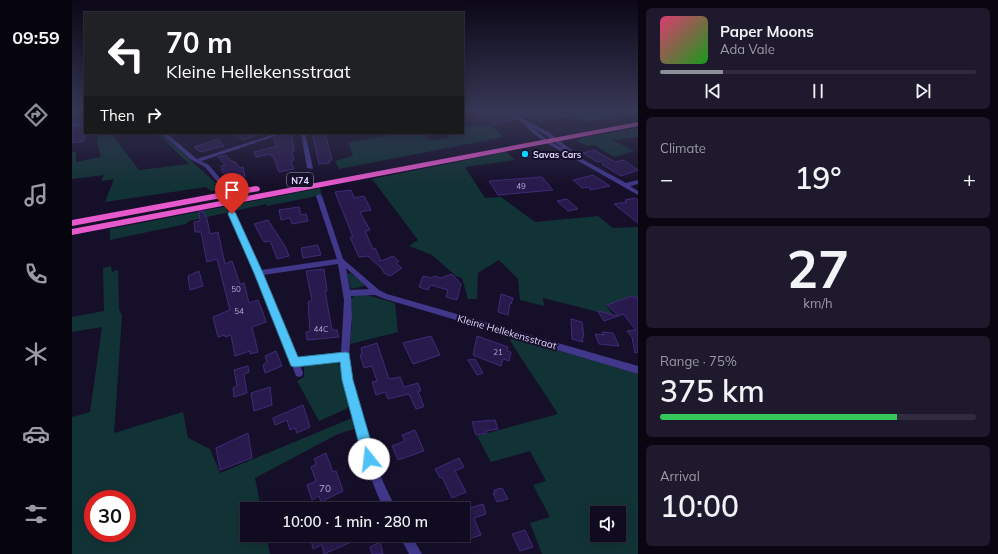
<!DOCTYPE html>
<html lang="en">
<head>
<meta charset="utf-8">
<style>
  :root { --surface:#100b20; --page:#1e192d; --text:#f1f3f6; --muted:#9c9ba5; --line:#302b3e; --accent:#8c9099 }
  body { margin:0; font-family:Mulish,sans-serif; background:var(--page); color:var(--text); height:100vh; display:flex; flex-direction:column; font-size:15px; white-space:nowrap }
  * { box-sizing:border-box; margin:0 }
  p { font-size:13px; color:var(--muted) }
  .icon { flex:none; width:22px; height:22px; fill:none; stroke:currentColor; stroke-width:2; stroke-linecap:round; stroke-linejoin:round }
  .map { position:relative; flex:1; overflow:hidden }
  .drawer { display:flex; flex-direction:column; gap:8px; padding:8px; background:#090612; width:360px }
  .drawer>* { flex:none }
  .top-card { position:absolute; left:12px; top:12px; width:380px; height:122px; border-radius:0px; box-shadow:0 2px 10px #0003,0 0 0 1px var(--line); background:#202124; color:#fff; overflow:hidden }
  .controls { position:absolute; left:518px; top:506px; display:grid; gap:8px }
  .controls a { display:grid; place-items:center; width:36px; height:36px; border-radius:0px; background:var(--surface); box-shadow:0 2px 10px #0003,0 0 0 1px var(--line); font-size:20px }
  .speed { position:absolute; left:12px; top:490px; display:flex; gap:8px; font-size:20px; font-weight:700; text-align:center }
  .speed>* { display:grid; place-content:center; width:52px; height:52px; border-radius:50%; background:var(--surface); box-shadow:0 2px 10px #0003,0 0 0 1px var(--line); line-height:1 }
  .speed .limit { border:6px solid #d22; background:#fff; color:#111 }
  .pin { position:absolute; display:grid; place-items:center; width:34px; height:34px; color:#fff; margin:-41px -17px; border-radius:50% 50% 50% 0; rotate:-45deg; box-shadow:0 0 4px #0007 }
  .pin .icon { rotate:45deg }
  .me { position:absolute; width:44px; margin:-22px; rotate:344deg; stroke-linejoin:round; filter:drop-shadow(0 0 3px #0008) }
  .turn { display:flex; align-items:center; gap:14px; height:84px; padding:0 16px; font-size:18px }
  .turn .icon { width:52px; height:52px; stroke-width:2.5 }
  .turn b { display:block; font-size:28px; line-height:34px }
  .then { display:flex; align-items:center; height:38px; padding:0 16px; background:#0003; gap:8px; font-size:15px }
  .big { font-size:30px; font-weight:600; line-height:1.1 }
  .drawer .tile { flex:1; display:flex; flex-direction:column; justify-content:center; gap:6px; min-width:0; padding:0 14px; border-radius:6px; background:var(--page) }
  .drawer .dial { align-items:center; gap:0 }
  .dial b { font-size:52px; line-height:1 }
  .song { display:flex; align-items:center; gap:12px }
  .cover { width:48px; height:48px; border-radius:6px; background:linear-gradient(135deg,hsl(340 70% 55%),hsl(120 70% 35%)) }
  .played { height:4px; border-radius:2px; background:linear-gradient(90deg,var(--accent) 20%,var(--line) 20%) }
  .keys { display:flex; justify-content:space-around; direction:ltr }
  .heat { display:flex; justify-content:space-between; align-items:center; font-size:22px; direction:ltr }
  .charge { height:6px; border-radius:3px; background:linear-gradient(90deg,#34c759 75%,var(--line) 0) }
  .trip { position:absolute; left:168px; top:502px; width:230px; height:40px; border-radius:0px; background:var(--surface); box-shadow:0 2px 10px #0003,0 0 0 1px var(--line); font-weight:600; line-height:40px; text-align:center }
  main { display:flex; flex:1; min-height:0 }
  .tabs { display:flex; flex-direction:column; width:72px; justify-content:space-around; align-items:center; background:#06040d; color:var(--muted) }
  .tabs .icon { width:28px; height:28px }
  .tabs .active { color:var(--accent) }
  .tabs b { font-size:18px; color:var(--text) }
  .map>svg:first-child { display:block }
  .green { fill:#123335; fill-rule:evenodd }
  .building { fill:#281a4c; stroke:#402b79 }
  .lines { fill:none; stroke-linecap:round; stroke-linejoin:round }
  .minor { fill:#41388b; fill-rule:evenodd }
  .trunk { fill:#e659cc; fill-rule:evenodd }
  .route { fill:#4fc3f7; stroke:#337fa1 }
  .poi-dot { fill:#04d4ff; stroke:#160f2a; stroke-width:1.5 }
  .labels { text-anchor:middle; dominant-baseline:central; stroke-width:4; stroke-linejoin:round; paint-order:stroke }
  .number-label { font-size:8px; fill:#b1a8d2 }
  .far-poi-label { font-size:9px; font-weight:bold; fill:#dfd8ff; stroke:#160f2a; text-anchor:start }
  .shield { fill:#160f2a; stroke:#a39cbf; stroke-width:1 }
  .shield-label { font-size:9px; font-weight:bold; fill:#dfd8ff }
  .street-label { font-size:10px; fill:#dfd8ff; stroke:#160f2a }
  .near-number-label { font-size:10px; fill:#b1a8d2 }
</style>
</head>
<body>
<main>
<nav class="tabs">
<b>09:59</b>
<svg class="icon active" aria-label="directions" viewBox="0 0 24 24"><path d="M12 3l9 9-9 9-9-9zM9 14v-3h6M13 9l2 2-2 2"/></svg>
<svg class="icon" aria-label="music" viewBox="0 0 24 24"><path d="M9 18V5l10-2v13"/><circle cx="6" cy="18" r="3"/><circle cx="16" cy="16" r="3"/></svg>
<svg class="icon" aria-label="phone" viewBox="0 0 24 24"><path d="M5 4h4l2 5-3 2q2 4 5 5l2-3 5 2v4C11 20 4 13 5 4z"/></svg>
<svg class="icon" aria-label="climate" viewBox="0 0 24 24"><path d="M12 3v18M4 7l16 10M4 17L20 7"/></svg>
<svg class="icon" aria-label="car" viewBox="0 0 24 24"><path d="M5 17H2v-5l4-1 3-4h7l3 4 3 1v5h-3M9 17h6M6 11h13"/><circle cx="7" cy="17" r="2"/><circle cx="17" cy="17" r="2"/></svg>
<svg class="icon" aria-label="filters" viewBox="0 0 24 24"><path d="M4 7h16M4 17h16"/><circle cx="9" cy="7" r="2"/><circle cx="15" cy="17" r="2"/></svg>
</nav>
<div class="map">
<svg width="566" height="554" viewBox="0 0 566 554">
  <rect width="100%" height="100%" fill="#160f2a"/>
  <path class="green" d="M490,109H566V115L514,122Z
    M419,125L432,137L267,169L263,161L281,156L276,142L331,133H351L357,140L378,138L374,133H391V127Z
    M566,128V137L541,140L562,151L542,157L522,145L515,146L503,141L509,138Z
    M26,133H39L67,170L117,164L85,133H88L145,184L154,183L158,188L139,191L134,187L33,202L42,179L29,181L32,175L0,179V152L4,151V162L29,157L25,140Z
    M434,152L443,160L393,167L413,198L429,197L463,222L526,216L541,228L566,227V298L534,305L542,316L471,298L472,306L448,300L446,279L427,260L406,273L405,299H396L390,278L384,276L360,255L337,246L346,240L300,179Z
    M248,188L250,195L195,206L194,204L117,221L114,224L38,240V229Z
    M39,266L40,272L46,270L47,309L50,316L42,433L111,412L116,438L138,449L148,473L280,418L282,429L266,434L183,478L189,509H175V535H194L198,554H0V417L18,412L30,327L0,332V317L32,311L31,268ZM21,499H55V533H21Z
    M278,273L291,283L292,286L279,289L275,274Z
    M291,294L323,303L326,332L278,344L280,324L279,299L283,295Z
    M441,337L566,374V554H470L458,523L478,517L461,485L474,481L458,451L419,462L405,436L486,414L442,347L438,340ZM525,513H547V535H525Z
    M265,361L269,368L277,406L274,409L247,421L225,381L232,377V367L235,364Z"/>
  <path class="building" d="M0,109H13V121L0,122Z
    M422,109L432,114H434L444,119L421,125L404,112Z
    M446,109H480L493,116L468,121L458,116L452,117L443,112L450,111Z
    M13,126L12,141L0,143V127Z
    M163,133H188V134L171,140Z
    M214,133H219L220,135L222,151L220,152L222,160L219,161L222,169L207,172L201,156H199V154L184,157L182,152L205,146L201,139Z
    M240,133H253L260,160H257L258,163L247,164Z
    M146,139L152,146L128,152L122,147Z
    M522,150L543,162L551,160L566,170L549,176L531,165L530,161L525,162L511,153Z
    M154,155L159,161L163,162L168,168L171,167L173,177L157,180L149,170L151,169L149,166L153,165L146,157Z
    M521,175L538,186L518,190V187L510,188L501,180Z
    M470,177L481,190L426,195L417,181Z
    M279,190L282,198L292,196L299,210L288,212L298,230L293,231L301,249L303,248L309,261L321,256L327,261L324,263L330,268L318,276L312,273L310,269L296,256L287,257L282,246L278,237H281L263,192Z
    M563,198L566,200V223L542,204L555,202L553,200Z
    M495,199L506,209L496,211L485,201Z
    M227,207L229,215L234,214L236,221L220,224L218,218L209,220L207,210Z
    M131,211L135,219L138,234L146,232L153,264L160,261L168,284L172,283L177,303L186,300L190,310L194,322L180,327L186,352L178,354V351L163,356L159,335L153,337V335L146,337L141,317L158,310L145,259L135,262L129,232H123L122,222L128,221L127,212Z
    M196,220L214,248L217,256L205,259L199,243L197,241L192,242L182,224Z
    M246,245L249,255L231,258L229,248Z
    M252,269L255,291H253L260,330H265L267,337L235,340L234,332L238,331L236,302L240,300L234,271Z
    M127,271L131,286L118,290L116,276Z
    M380,274L389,284L385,300L374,297L376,290L359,285L356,290L347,287L351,276L360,278L362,276L369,278Z
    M429,294L441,298L439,304L438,303L436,315L426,312Z
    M560,296L563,298L566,297V352L563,353L560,337L555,331L564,330L551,314L547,316L535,305Z
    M526,311L546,316L532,321Z
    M499,319L510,322L512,337H510L511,342L500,339Z
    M530,332L541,333L547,346L527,344L523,334L532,335Z
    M359,336L368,355L341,364L331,343Z
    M405,336L436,347L435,351L439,352L437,361L431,359L429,366L401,355Z
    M305,343L317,379L328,377L332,387L346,383L349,391H346L352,406L351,407L344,409L337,394L316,399L313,392L304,395L300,382L305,381L300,366L292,368L288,355L290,354L289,348Z
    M204,351L210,366L193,373L191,365L195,362L193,356Z
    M403,359L411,373L405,375L396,360Z
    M176,366L177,372L172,374L175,393L162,397L161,388L165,386L162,370Z
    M198,387L200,405L182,411L179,393Z
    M231,405L238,427L225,433L223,428L218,430L215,420L203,425L201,418Z
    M423,420L426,429L414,431L415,433L404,435L400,422Z
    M343,430L352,451L326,460L320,446L333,441L330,435Z
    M176,433L180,458L148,470L144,448Z
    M254,453L261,472L264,471L271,491L249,502L247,496L240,500L235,485L244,481L239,467L244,464L242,459Z
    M387,458L392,467L383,471L394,492L380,498L370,477L368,478L363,469Z
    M430,488L436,499L425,502L421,493H423L422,490Z
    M411,504L414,514L402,518L409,535L384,543L381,535H391V510Z
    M453,530L461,547L448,551L440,534Z
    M238,535H295L252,554L250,545L241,549Z
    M308,542L311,554H300L298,547Z"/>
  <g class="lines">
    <path class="minor" d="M429,109H433L478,133L502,152V153L501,154L554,183L566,180V184L558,186L566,191V195L478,145L462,134L448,120ZM458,126L474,135L493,150L473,138Z
      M13,122V124L0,126V124Z
      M89,133H94L125,159L206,133H213L129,161L137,165L152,183L149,185L147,184L133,167L118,159Z
      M229,133H233L241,168L240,169L235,168Z
      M247,194L250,196L271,259L307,290L315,294L566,366V374L313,299L303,295L279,296L280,316L277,356L279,377L303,462L312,484L324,509H312C297,478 288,445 279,412C275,395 269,378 269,360L228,365L231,373L230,376L227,377L224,376L184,273L157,214L160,212L163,214L189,270L265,259L244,196ZM266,264L272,300L269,353L225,358L191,275ZM274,268L297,289L278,290Z
      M327,535H339L350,554H337Z"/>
    <path class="trunk" d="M566,122V126L0,235V229Z
      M184,186L187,187L188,189L187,191L0,226V220Z"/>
  </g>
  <linearGradient id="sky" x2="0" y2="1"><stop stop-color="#0c0817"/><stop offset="0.59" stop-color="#363755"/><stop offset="1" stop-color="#363755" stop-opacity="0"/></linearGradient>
  <rect width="566" height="186" fill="url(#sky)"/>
  <path class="route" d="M157,212H163L164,214L191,273L226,357L273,352L277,353L281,380L304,459L302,464L297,466L293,464L291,459L270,380L268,362L223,367L219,366L182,273L156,214Z"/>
  <circle class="poi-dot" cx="453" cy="154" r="4"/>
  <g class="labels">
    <g class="number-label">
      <text x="449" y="186">49</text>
      <text x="164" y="289">50</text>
      <text x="167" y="311">54</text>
      <text x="249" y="329">44C</text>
      <text x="426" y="352">21</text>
    </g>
    <g class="far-poi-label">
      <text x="461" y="154">Savas Cars</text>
    </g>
    <rect class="shield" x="215" y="173" width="26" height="14" rx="3"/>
    <g class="shield-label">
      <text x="228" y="180">N74</text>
    </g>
    <g class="street-label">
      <text transform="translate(435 332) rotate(16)">Kleine Hellekensstraat</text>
    </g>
    <g class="near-number-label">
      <text x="253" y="488">70</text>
    </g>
  </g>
</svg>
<div class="controls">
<a><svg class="icon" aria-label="sound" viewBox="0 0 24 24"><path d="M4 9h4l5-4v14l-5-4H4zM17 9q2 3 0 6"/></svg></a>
</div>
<div class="speed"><div class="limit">30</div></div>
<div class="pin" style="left:160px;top:214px;background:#d93025"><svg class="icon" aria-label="arrive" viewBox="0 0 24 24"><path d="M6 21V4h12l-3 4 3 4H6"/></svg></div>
<svg class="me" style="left:297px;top:459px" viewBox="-20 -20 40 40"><circle r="19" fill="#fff"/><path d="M0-13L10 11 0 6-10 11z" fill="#4fc3f7"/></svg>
<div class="trip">10:00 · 1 min · 280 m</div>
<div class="top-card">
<div class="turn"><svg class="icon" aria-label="left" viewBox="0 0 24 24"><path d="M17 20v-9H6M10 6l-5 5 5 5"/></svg><div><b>70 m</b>Kleine Hellekensstraat</div></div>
<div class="then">Then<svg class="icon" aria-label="right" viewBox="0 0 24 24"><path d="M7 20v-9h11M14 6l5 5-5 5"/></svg></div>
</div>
</div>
<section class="drawer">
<div class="tile">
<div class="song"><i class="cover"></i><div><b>Paper Moons</b><p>Ada Vale</p></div></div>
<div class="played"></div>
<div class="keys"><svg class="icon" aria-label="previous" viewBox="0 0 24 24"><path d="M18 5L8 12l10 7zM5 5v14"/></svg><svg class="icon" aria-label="pause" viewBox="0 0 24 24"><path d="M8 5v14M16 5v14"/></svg><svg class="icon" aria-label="next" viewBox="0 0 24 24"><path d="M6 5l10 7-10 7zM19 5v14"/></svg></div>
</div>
<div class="tile"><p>Climate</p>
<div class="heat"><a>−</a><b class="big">19°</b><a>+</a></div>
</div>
<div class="tile dial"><b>27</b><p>km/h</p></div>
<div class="tile"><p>Range · 75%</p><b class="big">375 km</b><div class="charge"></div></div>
<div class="tile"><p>Arrival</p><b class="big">10:00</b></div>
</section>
</main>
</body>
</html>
